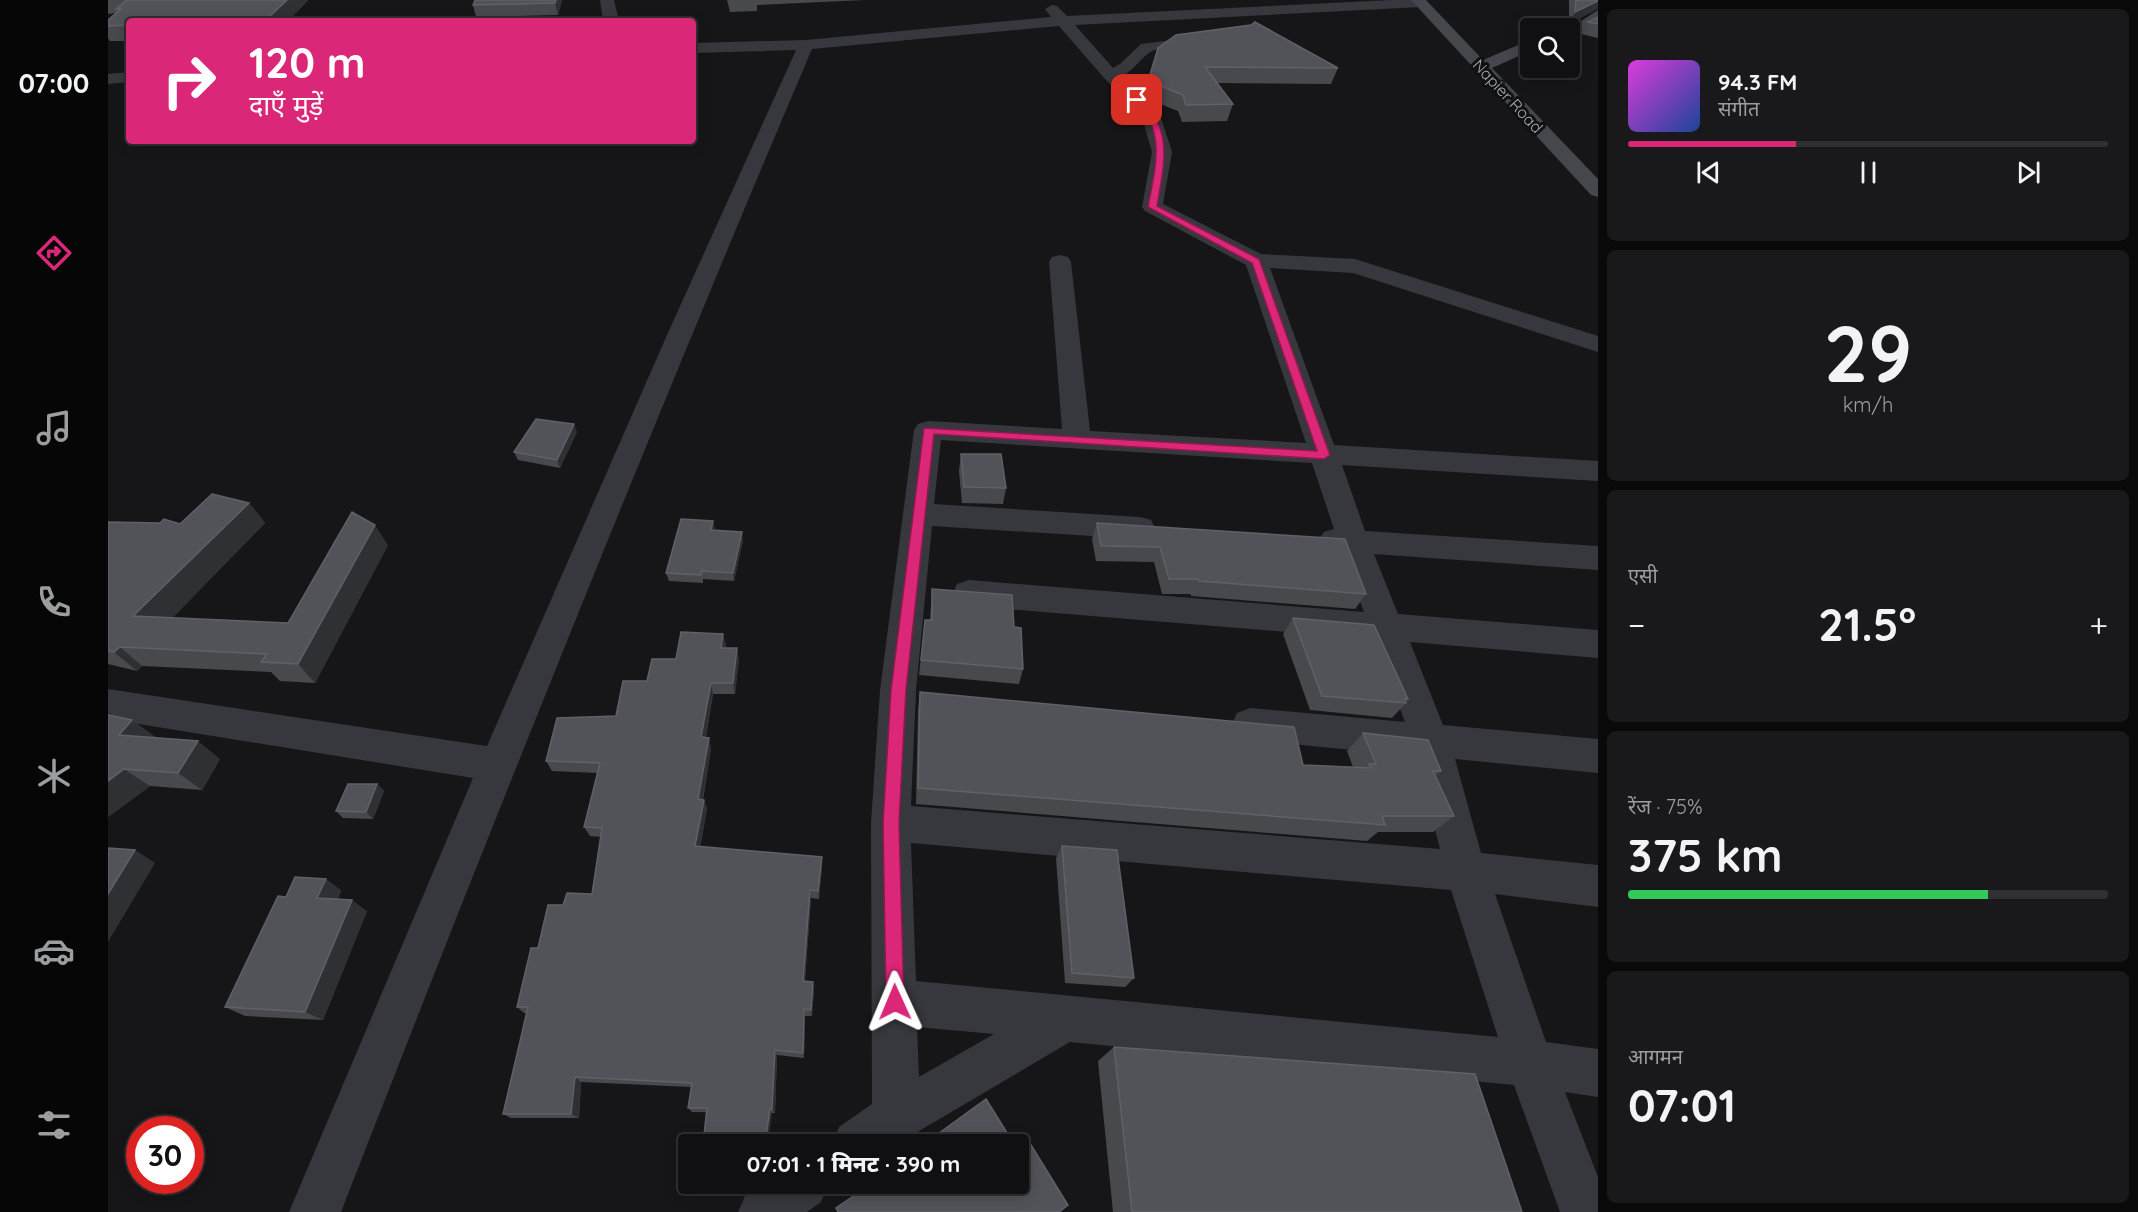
<!DOCTYPE html>
<html lang="hi">
<head>
<meta charset="utf-8">
<style>
  :root { --surface:#101012; --page:#19191b; --text:#f1f3f6; --muted:#9c9d9f; --line:#303032; --accent:#db2777 }
  body { margin:0; font-family:Quicksand,"Noto Sans Devanagari",sans-serif; background:var(--page); color:var(--text); height:100vh; display:flex; flex-direction:column; font-size:22px; white-space:nowrap }
  * { box-sizing:border-box; margin:0 }
  p { font-size:20px; color:var(--muted) }
  .icon { flex:none; width:33px; height:33px; fill:none; stroke:currentColor; stroke-width:2; stroke-linecap:round; stroke-linejoin:round }
  .map { position:relative; flex:1; overflow:hidden }
  .drawer { display:flex; flex-direction:column; gap:9px; padding:9px; background:#09090a; width:540px }
  .drawer>* { flex:none }
  .hud { position:absolute; left:18px; top:18px; width:570px; height:126px; border-radius:6px; box-shadow:0 3px 15px #0003,0 0 0 2px var(--line); background:#db2777; color:#fff; overflow:hidden }
  .buttons { position:absolute; left:1412px; top:18px; display:grid; gap:12px }
  .buttons a { display:grid; place-items:center; width:60px; height:60px; border-radius:6px; background:var(--surface); box-shadow:0 3px 15px #0003,0 0 0 2px var(--line); font-size:30px }
  .speed { position:absolute; left:18px; top:1116px; display:flex; gap:12px; font-size:30px; font-weight:700; text-align:center }
  .speed>* { display:grid; place-content:center; width:78px; height:78px; border-radius:50%; background:var(--surface); box-shadow:0 3px 15px #0003,0 0 0 2px var(--line); line-height:1 }
  .speed .limit { border:9px solid #d22; background:#fff; color:#111 }
  .pin { position:absolute; display:grid; place-items:center; width:51px; height:51px; color:#fff; margin:-26px; border-radius:12px; box-shadow:0 3px 9px #0006 }
  .me { position:absolute; width:66px; margin:-33px; rotate:359deg; stroke-linejoin:round; filter:drop-shadow(0 0 4px #0008) }
  .turn { display:flex; align-items:center; gap:21px; height:126px; padding:0 24px; font-size:27px }
  .turn .icon { width:78px; height:78px; stroke-width:2.5 }
  .turn b { display:block; font-size:42px; line-height:51px }
  .big { font-size:45px; font-weight:800; line-height:1.1 }
  .drawer .card { flex:1; display:flex; flex-direction:column; justify-content:center; gap:9px; min-width:0; padding:0 21px; border-radius:9px; background:var(--page) }
  .drawer .dial { align-items:center; gap:0 }
  .dial b { font-size:78px; line-height:1 }
  .song { display:flex; align-items:center; gap:18px }
  .cover { width:72px; height:72px; border-radius:9px; background:linear-gradient(135deg,hsl(300 70% 55%),hsl(220 70% 35%)) }
  .played { height:6px; border-radius:3px; background:linear-gradient(90deg,var(--accent) 35%,var(--line) 35%) }
  .keys { display:flex; justify-content:space-around; direction:ltr }
  .heat { display:flex; justify-content:space-between; align-items:center; font-size:33px; direction:ltr }
  .charge { height:9px; border-radius:4px; background:linear-gradient(90deg,#34c759 75%,var(--line) 0) }
  .trip { position:absolute; left:570px; top:1134px; width:351px; height:60px; border-radius:6px; background:var(--surface); box-shadow:0 3px 15px #0003,0 0 0 2px var(--line); font-weight:800; line-height:60px; text-align:center }
  main { display:flex; flex:1; min-height:0 }
  .tabs { display:flex; flex-direction:column; width:108px; justify-content:space-around; align-items:center; background:#060607; color:var(--muted) }
  .tabs .icon { width:42px; height:42px }
  .tabs .current { color:var(--accent) }
  .tabs b { font-size:27px; color:var(--text) }
  .map>svg:first-child { display:block }
  .lines { fill:none; stroke-linecap:round; stroke-linejoin:round }
  .street { fill:#37383d; fill-rule:evenodd }
  .secondary { fill:#45474d; fill-rule:evenodd }
  .wall { fill:#47494d }
  .shaded-wall { fill:#2f3033 }
  .building { fill:#525359; stroke:#5f6168; stroke-width:1.5 }
  .route { fill:#db2777; stroke:#8e194d; stroke-width:1.5 }
  .labels { text-anchor:middle; dominant-baseline:central; stroke-width:6; stroke-linejoin:round; paint-order:stroke }
  .far-street-label { font-size:16px; fill:#a8adb8; stroke:#111113 }
</style>
</head>
<body>
<main>
<nav class="tabs">
<b>07:00</b>
<svg class="icon current" aria-label="directions" viewBox="0 0 24 24"><path d="M12 3l9 9-9 9-9-9zM9 14v-3h6M13 9l2 2-2 2"/></svg>
<svg class="icon" aria-label="music" viewBox="0 0 24 24"><path d="M9 18V5l10-2v13"/><circle cx="6" cy="18" r="3"/><circle cx="16" cy="16" r="3"/></svg>
<svg class="icon" aria-label="phone" viewBox="0 0 24 24"><path d="M5 4h4l2 5-3 2q2 4 5 5l2-3 5 2v4C11 20 4 13 5 4z"/></svg>
<svg class="icon" aria-label="climate" viewBox="0 0 24 24"><path d="M12 3v18M4 7l16 10M4 17L20 7"/></svg>
<svg class="icon" aria-label="car" viewBox="0 0 24 24"><path d="M5 17H2v-5l4-1 3-4h7l3 4 3 1v5h-3M9 17h6M6 11h13"/><circle cx="7" cy="17" r="2"/><circle cx="17" cy="17" r="2"/></svg>
<svg class="icon" aria-label="filters" viewBox="0 0 24 24"><path d="M4 7h16M4 17h16"/><circle cx="9" cy="7" r="2"/><circle cx="15" cy="17" r="2"/></svg>
</nav>
<div class="map">
<svg width="1490" height="1212" viewBox="0 0 1490 1212">
  <rect width="100%" height="100%" fill="#161618"/>
  <g class="lines">
    <path class="street" d="M492,0H506L511,21H495Z
      M1283,0H1318L1320,3L1313,7L967,25L1005,68L1012,64L1033,44L1097,36L1105,41C1094,54 1059,44 1044,51C1033,57 1027,70 1014,76L1051,112L1064,152L1055,204L1153,254L1247,259L1490,336V352L1245,273L1162,268L1226,445L1490,461V481L1234,465L1257,531L1490,546V570L1266,554L1290,614L1490,630V658L1302,642L1335,725L1490,739V773L1347,759L1373,853L1490,865V907L1387,894L1438,1042L1490,1049V1097L1457,1092L1490,1177V1212H1452L1406,1085L962,1042L789,1144H724L731,1127L764,1104L763,823L772,690L806,430L810,424L820,421L954,429L941,262L944,257L952,255L960,257L963,262L982,431L1198,443L1138,265L1037,211L1034,207L1044,152L1033,114L997,79L951,26L704,49C540,434 385,822 233,1212H181L365,778L0,719V689L379,746L559,335L688,50L585,53V43L698,40L943,17L937,9L944,5L949,6L959,16ZM833,440L1204,463L1226,529L1216,532L1211,540L1216,548L1234,552L1256,612L861,580L849,584L845,593L849,602L861,606L1266,639L1297,722L1142,708L1129,713L1124,724L1129,735L1142,740L1308,756L1332,849L803,806L808,690L824,526L1032,539L1043,536L1047,528L1043,520L1032,517L826,504ZM803,843L1343,890L1390,1037L808,981ZM809,1027L886,1034L811,1077Z
      M21,72V82L0,84V74Z
      M653,1184H720L713,1202L699,1212H630L638,1194Z"/>
    <path class="secondary" d="M1303,0H1318L1375,60L1422,40V51L1384,68L1490,179V197L1483,195Z
      M1490,10V22L1479,30L1461,36V28H1455L1469,24Z"/>
  </g>
  <path class="wall" d="M0,0H200V1L21,21V41H2L0,38V20L7,13L0,14Z
    M454,0L450,15L368,17L365,5Z
    M619,0H757L649,5V11L622,12Z
    M1461,0H1490L1461,24Z
    M1490,17V38L1473,34L1480,22Z
    M1050,48L1230,68L1223,84L1109,83L1125,104L1119,121L1074,122L1070,111L1042,100L1037,95Z
    M469,432L452,468L410,460L406,452Z
    M853,454L898,488L895,504L854,503L851,471Z
    M141,503L157,523L64,618L180,623L280,545L207,683L172,681L163,672L34,666L29,671L0,664V522L72,524Z
    M989,523L1258,594L1247,609L1083,596V594H1054L1046,562L988,561L984,539Z
    M607,529L606,530L635,540L626,581L595,579V583L561,581L558,573Z
    M824,589L906,627L915,669L911,684L811,675L817,620H822Z
    M1185,618L1300,699L1298,701V703L1284,718L1202,710L1175,634Z
    M615,634L618,645L617,648L631,659L627,694H605L598,737L603,748L595,800H596L599,809L592,847L714,866L711,899L703,898L697,981L706,989L704,1016H697L696,1058L669,1055L667,1113L584,1112L580,1108L583,1087L473,1082L471,1118H403L395,1114L419,1013H416L409,1007L430,948L455,905L484,894L493,837L482,836L476,827L490,773L444,771L438,761L508,716L539,681L568,659Z
    M812,692L1195,765L1245,767L1239,751L1255,733L1333,771L1327,776L1346,816L1325,832H1270L1259,841L808,804L810,710Z
    M0,715L24,720L47,737L112,759L94,790L42,786L0,817Z
    M269,784L276,791L265,819L235,818L228,811Z
    M954,846L1026,978L1017,987L957,983L948,858Z
    M233,890L230,899L259,911L215,1020L137,1016L117,1007L178,897Z
    M1006,1047L1414,1212H1005L990,1061Z"/>
  <path class="shaded-wall" d="M179,0H200V1L180,21H157Z
    M448,0H454L450,15L447,3Z
    M1490,1V9L1461,24L1467,12Z
    M466,424L469,432L452,468L449,460Z
    M141,503L157,523L47,636L25,616Z
    M605,521L607,529L605,538L603,530Z
    M267,525L280,545L207,683L190,664Z
    M634,532L635,540L626,581L625,573Z
    M615,634L618,645L616,659L613,648Z
    M12,647L34,666L29,671L6,652Z
    M629,648L631,659L627,694L625,683Z
    M603,683L605,694L596,748L593,737Z
    M24,720L48,738L11,735Z
    M601,738L603,748L593,809L590,799Z
    M90,741L112,759L94,790L70,773Z
    M16,769L42,786L0,817V781Z
    M269,784L276,791L265,819L258,812Z
    M596,800L599,809L591,855L587,846Z
    M27,850L47,863L0,942V894Z
    M714,857V866L711,899L710,891Z
    M218,879L233,890L225,910L209,898Z
    M702,890L703,898L696,988L695,981Z
    M244,900L259,911L215,1020L197,1012Z
    M705,982L706,989L704,1016L703,1010Z
    M696,1009L697,1016L696,1058L695,1053Z
    M667,1050L669,1055L667,1113L664,1109Z
    M467,1077L473,1082L471,1118L463,1114Z
    M662,1109L664,1113L660,1144H657Z"/>
  <path class="building" d="M19,0H179L157,21H21V25L0,26V20L13,9H8Z
    M367,0H448L447,3L365,5Z
    M1468,0H1490V1L1467,12Z
    M1490,17V24L1480,22Z
    M1147,22L1230,68L1097,67L1125,104L1078,105L1075,95L1046,83L1041,78L1050,48L1068,35L1143,25Z
    M428,419L466,424L449,460L406,452Z
    M853,454H893L898,488L856,487Z
    M104,494L141,503L25,616L180,623L244,512L267,525L190,664L153,662L159,654L12,647L6,652L0,651V522L52,523L56,519L72,524Z
    M573,519L605,521L603,530L634,532L625,573L594,571L593,575L558,573Z
    M989,523L1237,539L1258,594L1091,581L1090,579H1061L1052,547L993,546Z
    M824,589L904,595L906,627L913,628L915,669L813,660L817,620H824Z
    M1185,618L1266,625L1300,699H1297L1298,703L1214,696Z
    M573,632L615,634L613,648H629L625,683H603L593,737L601,738L590,799L596,800L587,846L714,857L710,891L702,890L695,981L705,982L703,1010L696,1009L695,1053L667,1050L664,1109H662L657,1144H595L599,1108H580L584,1083L467,1077L463,1114H395L420,1007H409L423,948H430L440,905H455L459,893L484,894L494,828L476,827L492,763L438,761L449,718L508,716L515,681H539L544,659H568Z
    M812,692L1186,727L1195,765L1263,768L1261,764H1268L1255,733L1320,740L1333,771H1325L1346,816H1274L1277,825L810,788Z
    M0,715L24,720L11,735L90,741L70,773L16,769L0,781Z
    M240,784H269L258,812L228,811Z
    M954,846L1009,850L1026,978L964,973Z
    M0,848L27,850L0,894Z
    M187,877L218,879L209,898L244,900L197,1012L117,1007L170,896L178,897Z
    M1006,1047L1367,1074L1414,1212H1024Z
    M878,1099L906,1144H816Z
    M923,1145L960,1205L951,1212H730L728,1208L763,1184H910V1152L911,1154Z"/>
  <path class="route" d="M1027,98H1032C1066,131 1056,164 1049,206L1151,259L1222,455L1216,459L826,434L798,690L791,823L796,1002L793,1008L787,1011L780,1008L778,1002L775,823L783,690L816,428L1209,451L1144,263L1040,207C1047,168 1059,132 1027,101Z"/>
  <g class="labels">
    <g class="far-street-label">
      <text transform="translate(1400 96) rotate(47)">Napier Road</text>
    </g>
  </g>
</svg>
<div class="buttons">
<a><svg class="icon" aria-label="search" viewBox="0 0 24 24"><circle cx="10" cy="10" r="6"/><path d="M15 15l6 6"/></svg></a>
</div>
<div class="speed"><div class="limit">30</div></div>
<div class="pin" style="left:1029px;top:100px;background:#d93025"><svg class="icon" aria-label="arrive" viewBox="0 0 24 24"><path d="M6 21V4h12l-3 4 3 4H6"/></svg></div>
<svg class="me" style="left:787px;top:1002px" viewBox="-20 -20 40 40"><path d="M0-17L14 15 0 8-14 15z" fill="#db2777" stroke="#fff" stroke-width="4"/></svg>
<div class="trip">07:01 · 1 मिनट · 390 m</div>
<div class="hud">
<div class="turn"><svg class="icon" aria-label="right" viewBox="0 0 24 24"><path d="M7 20v-9h11M14 6l5 5-5 5"/></svg><div><b>120 m</b>दाएँ मुड़ें</div></div>
</div>
</div>
<section class="drawer">
<div class="card">
<div class="song"><i class="cover"></i><div><b>94.3 FM</b><p>संगीत</p></div></div>
<div class="played"></div>
<div class="keys"><svg class="icon" aria-label="previous" viewBox="0 0 24 24"><path d="M18 5L8 12l10 7zM5 5v14"/></svg><svg class="icon" aria-label="pause" viewBox="0 0 24 24"><path d="M8 5v14M16 5v14"/></svg><svg class="icon" aria-label="next" viewBox="0 0 24 24"><path d="M6 5l10 7-10 7zM19 5v14"/></svg></div>
</div>
<div class="card dial"><b>29</b><p>km/h</p></div>
<div class="card"><p>एसी</p>
<div class="heat"><a>−</a><b class="big">21.5°</b><a>+</a></div>
</div>
<div class="card"><p>रेंज · 75%</p><b class="big">375 km</b><div class="charge"></div></div>
<div class="card"><p>आगमन</p><b class="big">07:01</b></div>
</section>
</main>
</body>
</html>
